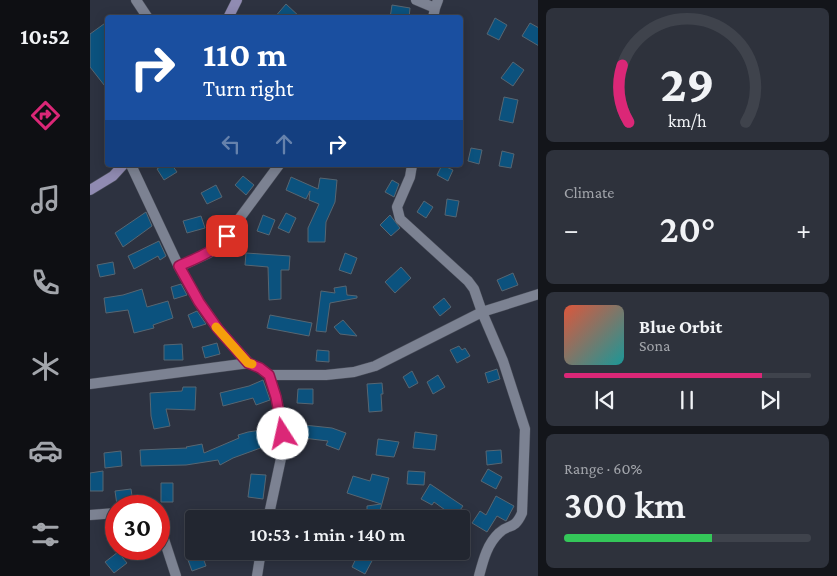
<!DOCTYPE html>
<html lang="en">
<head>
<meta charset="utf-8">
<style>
  :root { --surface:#222630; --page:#2e323c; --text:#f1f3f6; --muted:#a2a5ab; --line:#3f434c; --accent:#db2777 }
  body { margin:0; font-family:"Crimson Pro",serif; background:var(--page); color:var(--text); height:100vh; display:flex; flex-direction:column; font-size:19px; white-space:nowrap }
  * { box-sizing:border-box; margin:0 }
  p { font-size:16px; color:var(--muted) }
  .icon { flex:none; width:28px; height:28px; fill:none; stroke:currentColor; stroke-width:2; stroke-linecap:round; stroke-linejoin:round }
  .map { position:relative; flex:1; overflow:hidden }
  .details { display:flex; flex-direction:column; gap:8px; padding:8px; background:#13151a; width:299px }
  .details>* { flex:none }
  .top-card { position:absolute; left:15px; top:15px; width:358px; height:152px; border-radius:5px; box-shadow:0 2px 12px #0003,0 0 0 1px var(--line); background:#1a4fa0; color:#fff; overflow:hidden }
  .speed { position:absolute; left:15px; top:495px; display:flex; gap:10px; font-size:25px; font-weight:700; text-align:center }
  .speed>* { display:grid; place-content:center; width:65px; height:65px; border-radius:50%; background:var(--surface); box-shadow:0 2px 12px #0003,0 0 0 1px var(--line); line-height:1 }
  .speed .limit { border:8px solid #d22; background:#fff; color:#111 }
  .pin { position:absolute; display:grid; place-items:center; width:42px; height:42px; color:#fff; margin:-21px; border-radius:10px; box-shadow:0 2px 8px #0006 }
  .me { position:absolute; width:55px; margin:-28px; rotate:350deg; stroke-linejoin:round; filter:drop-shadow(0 0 4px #0008) }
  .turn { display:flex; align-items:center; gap:18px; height:105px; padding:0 15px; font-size:22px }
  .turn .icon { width:65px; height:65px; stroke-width:2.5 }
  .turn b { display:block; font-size:35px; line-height:42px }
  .lanes { display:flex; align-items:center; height:48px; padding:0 15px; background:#0003; justify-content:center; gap:25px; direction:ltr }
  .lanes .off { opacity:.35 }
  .big { font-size:38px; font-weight:600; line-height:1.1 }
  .details .widget { flex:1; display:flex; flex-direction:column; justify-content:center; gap:8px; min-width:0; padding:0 18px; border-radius:8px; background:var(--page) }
  .details .dial { align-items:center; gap:0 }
  .dial svg { height:130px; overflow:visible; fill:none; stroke:var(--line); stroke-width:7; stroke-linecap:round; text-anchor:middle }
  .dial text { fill:var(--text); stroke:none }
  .song { display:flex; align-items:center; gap:15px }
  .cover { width:60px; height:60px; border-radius:8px; background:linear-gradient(135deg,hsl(10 70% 55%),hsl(180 70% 35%)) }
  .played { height:5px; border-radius:2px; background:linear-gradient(90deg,var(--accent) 80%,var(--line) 80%) }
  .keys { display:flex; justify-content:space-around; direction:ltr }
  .heat { display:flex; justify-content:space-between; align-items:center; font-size:28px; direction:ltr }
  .charge { height:8px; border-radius:4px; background:linear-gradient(90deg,#34c759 60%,var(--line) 0) }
  .trip { position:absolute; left:95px; top:510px; width:285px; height:50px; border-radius:5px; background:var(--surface); box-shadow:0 2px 12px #0003,0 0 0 1px var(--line); font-weight:600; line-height:50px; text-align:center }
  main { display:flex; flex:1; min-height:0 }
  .tabs { display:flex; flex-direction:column; width:90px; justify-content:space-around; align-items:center; background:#0e0f13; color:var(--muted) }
  .tabs .icon { width:35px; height:35px }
  .tabs .selected { color:var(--accent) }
  .tabs b { font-size:22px; color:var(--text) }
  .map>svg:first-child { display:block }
  .building { fill:#0b527e; stroke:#576672 }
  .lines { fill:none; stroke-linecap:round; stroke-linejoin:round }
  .street-casing { stroke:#494d59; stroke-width:11 }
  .secondary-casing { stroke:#494d59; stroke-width:11 }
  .street { stroke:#7c8292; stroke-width:10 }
  .secondary { stroke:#908bb2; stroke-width:10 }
  .route-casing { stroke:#8e194d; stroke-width:12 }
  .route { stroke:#db2777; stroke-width:9 }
  .slow { stroke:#f59e0b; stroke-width:9 }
</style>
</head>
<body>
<main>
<nav class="tabs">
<b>10:52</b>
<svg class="icon selected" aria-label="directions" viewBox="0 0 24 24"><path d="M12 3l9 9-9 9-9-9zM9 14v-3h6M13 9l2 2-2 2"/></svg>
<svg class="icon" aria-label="music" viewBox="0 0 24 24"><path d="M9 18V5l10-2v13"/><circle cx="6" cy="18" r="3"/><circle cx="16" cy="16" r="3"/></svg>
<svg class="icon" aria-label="phone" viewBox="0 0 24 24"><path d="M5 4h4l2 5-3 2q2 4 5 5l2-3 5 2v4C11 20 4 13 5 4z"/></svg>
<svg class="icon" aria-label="climate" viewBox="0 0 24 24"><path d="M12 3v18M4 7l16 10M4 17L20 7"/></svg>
<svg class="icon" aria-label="car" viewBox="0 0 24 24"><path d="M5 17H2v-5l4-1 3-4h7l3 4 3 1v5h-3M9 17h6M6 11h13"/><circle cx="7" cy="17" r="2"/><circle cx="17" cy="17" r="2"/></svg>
<svg class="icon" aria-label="filters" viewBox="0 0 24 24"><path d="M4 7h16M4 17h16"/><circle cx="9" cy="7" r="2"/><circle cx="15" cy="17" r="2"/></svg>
</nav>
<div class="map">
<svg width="449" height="576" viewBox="0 0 449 576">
  <rect width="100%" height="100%" fill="#2d3240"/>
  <path class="building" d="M196,4L211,18H184Z
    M302,5L320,8L319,18H300Z
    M405,18L417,25L409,40L397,34Z
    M18,21V90L0,67V34Z
    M440,23L449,28V46L432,36Z
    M423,62L434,70L423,86L411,78Z
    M414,97L428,100L423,123L409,120Z
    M381,148L392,150L389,164L378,161Z
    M412,151L424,154L421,168L409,166Z
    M73,165H82L87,172L74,180L67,169Z
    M352,165L363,170L358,181L347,175Z
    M153,176L164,185L156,195L145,185Z
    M201,177L228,189L230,178L247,180L245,202L236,222L235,242H218V228L229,204L219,200L220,191L216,199L196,190Z
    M302,180L309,184L304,197L295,192Z
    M126,185L132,197L117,204L111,193Z
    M357,199L369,201L366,217L355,215Z
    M334,201L343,207L336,218L327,212Z
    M56,212L62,226L33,247L25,233Z
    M196,213L206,218L199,233L188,228Z
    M173,215L185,220L179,235L167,231Z
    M300,215L310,228L301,236L290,225Z
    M111,216L115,228L97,233L93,221Z
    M69,241L76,256L70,260L68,256L44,269L38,256Z
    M156,253L200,256L199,270H191V299L179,300L178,267L155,265Z
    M255,253L267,258L261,274L249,270Z
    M23,262L25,274L10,277L7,265Z
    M311,267L321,278L305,293L295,282Z
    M423,273L428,285L412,291L407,280Z
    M91,284L97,295L84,299L81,287Z
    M256,286L257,295L267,296V298L240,303L236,332L226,331L231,291L245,293L244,288Z
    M52,289L57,307L78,301L83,318L63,325L64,328L44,333L38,310L16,313L14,298L33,295Z
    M354,298L361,307L350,316L343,307Z
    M107,311L116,324L103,328L98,315Z
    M180,315L222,323L219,336L177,328Z
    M253,320L267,336L250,334L244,327Z
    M127,343L130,354L115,358L112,347Z
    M92,344L93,360H74V345Z
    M369,346L372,350L375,348L380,356L367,363L360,350Z
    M227,350L239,351V362L226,361Z
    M407,369L410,379L398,383L395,373Z
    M322,371L328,383L319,388L313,377Z
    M348,375L355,387L343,394L337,382Z
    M173,380L180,400L166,405L163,398L133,406L130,393L159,386Z
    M292,383L293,394H291L292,411L279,412L277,384Z
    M93,387H106L105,410L76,409L80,426L64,429L61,416L60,393L92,391Z
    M208,389H223V404L207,403Z
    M214,425L242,428L256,433L249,450L236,445L238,441L213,438Z
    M185,428V452L177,453L176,446L143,458L130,465L128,460L96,465L51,466L50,450L97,448L96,447L112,444L114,453L149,438L148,435L158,432Z
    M325,432L347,435L345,450L323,448Z
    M288,439L309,442L304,457L286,455Z
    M411,450L412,463L397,465L396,451Z
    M31,451L32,466L15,468L14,453Z
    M398,469L412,477L406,489L391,481Z
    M13,471V491H0V473Z
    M318,471L335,472L334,485L317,484Z
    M161,474L176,475L173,499L158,497Z
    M282,474L299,478L288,518H277V506L291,504L257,493L263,476L280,481Z
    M71,483H83V502H71Z
    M340,484L373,506L365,517L344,502L342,505L331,499Z
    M41,489L43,503L27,505L25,491Z
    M406,496L424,506L416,521L407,516L397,532L382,523L390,511L396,515Z
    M28,552L37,563L24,573L15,562Z
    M269,552L283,559L275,574L262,567Z
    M112,555L116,566L102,571L98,560Z"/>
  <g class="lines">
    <defs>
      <path id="street" d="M46,0L58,18
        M326,0L345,8
        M343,18L345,8L348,0
        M41,165L89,267L109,302L128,329L159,363L170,368L179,375L186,397L191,418L193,449L178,519
        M89,267L119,253L129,246L189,165
        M179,375H236L264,372L285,366L392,312L384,289L378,281L310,219L307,207L320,177L322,165
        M0,384L159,363
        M0,515L26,513
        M69,524L86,576
        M167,576L171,551
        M389,576C393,561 397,544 409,533C419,523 424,531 432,513L435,429L413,361L392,312L449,294"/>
      <path id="secondary" d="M138,18L147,0
        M0,190L23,176L33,165"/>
    </defs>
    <use href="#street" class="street-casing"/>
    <use href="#secondary" class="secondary-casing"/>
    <use href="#street" class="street"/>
    <use href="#secondary" class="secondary"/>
  </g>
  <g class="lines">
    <defs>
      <path id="route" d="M137,236C124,252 107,258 89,266L109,302L128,329L158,363L170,368L179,375L186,397L193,434"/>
    </defs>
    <use href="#route" class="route-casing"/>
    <use href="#route" class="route"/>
    <path class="slow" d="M126,327L158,363L162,364"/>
  </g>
</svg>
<div class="speed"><div class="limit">30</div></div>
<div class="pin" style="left:137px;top:236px;background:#d93025"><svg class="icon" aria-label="arrive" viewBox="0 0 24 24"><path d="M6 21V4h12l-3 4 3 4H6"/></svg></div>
<svg class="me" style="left:193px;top:434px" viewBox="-20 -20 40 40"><circle r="19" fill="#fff"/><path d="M0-13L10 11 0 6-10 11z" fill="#db2777"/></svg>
<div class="trip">10:53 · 1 min · 140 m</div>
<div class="top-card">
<div class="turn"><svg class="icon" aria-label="right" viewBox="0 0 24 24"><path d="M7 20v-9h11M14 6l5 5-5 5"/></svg><div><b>110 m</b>Turn right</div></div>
<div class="lanes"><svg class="icon off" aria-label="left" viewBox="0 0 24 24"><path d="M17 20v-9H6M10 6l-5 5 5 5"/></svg><svg class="icon off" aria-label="ahead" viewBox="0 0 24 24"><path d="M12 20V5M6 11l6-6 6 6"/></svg><svg class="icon" aria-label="right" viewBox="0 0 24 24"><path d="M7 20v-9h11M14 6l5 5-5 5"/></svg></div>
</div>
</div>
<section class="details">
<div class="widget dial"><svg viewBox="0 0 100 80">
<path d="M14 69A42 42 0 1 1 86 69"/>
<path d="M14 69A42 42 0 0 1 10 34" stroke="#db2777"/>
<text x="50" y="56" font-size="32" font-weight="700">29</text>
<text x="50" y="72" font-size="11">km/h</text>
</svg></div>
<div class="widget"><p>Climate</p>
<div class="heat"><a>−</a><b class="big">20°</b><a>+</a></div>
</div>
<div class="widget">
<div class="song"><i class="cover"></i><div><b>Blue Orbit</b><p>Sona</p></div></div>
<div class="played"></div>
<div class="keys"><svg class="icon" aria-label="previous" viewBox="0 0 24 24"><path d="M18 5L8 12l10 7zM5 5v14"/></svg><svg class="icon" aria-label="pause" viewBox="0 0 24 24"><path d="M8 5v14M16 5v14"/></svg><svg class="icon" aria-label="next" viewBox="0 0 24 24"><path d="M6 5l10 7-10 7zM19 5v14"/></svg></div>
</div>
<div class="widget"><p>Range · 60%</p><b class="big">300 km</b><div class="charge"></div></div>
</section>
</main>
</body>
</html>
